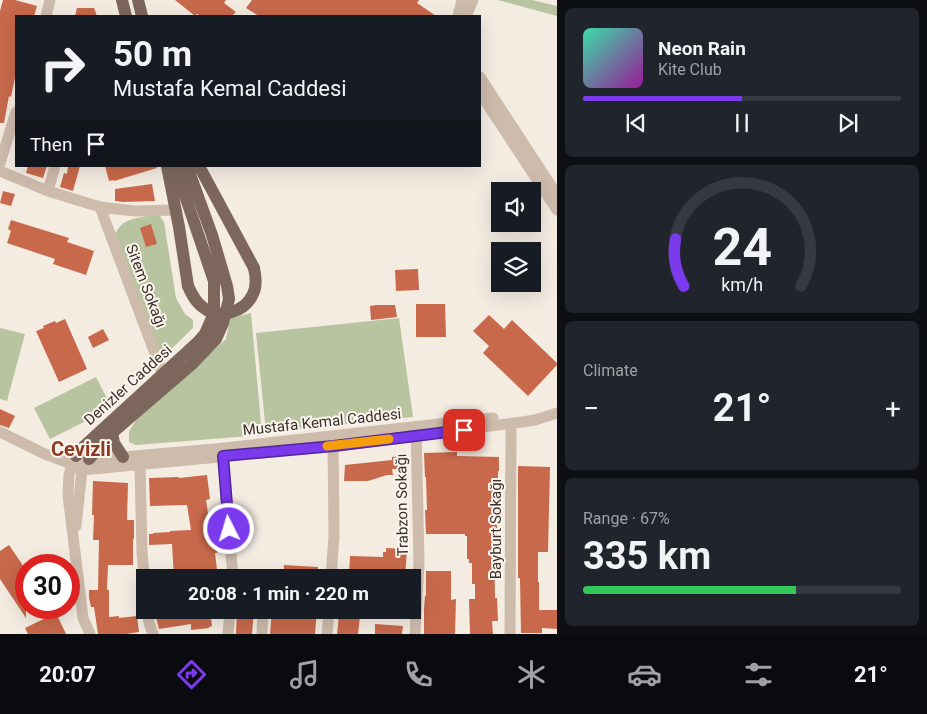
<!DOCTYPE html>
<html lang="en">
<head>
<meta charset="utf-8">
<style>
  :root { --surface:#171b24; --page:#20242c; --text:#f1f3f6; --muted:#9ea1a6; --line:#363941; --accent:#7c3aed }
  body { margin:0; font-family:Roboto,sans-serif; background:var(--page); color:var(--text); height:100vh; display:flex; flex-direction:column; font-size:19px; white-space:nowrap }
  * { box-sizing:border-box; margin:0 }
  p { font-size:16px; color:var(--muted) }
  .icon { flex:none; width:28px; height:28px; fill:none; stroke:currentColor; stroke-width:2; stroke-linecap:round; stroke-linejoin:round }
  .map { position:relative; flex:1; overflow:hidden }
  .drawer { display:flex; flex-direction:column; gap:8px; padding:8px; background:#0d0f14; width:370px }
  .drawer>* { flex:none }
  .banner { position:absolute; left:15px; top:15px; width:466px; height:152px; border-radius:0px; box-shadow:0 5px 20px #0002; background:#171b24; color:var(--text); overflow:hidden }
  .tools { position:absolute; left:491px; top:182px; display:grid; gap:10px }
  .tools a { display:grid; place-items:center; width:50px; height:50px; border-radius:0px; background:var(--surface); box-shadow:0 5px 20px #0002; font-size:25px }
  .speed { position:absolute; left:15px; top:554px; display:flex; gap:10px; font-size:25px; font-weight:700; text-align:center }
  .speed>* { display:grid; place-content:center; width:65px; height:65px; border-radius:50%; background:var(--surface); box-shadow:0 5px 20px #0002; line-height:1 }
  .speed .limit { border:8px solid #d22; background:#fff; color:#111 }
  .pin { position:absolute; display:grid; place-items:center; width:42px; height:42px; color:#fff; margin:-21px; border-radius:10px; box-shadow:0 2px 8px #0006 }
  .me { position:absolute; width:55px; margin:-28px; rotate:355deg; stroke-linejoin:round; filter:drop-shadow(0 0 4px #0008) }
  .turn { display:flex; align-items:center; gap:18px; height:105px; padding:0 15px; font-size:22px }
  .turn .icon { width:65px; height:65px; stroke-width:2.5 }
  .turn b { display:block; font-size:35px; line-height:42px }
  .then { display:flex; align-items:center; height:48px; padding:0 15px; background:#0003; gap:10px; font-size:19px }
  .big { font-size:38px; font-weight:700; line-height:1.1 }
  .drawer .widget { flex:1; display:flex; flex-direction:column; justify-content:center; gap:8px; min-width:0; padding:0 18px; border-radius:8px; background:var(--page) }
  .drawer .dial { align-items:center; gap:0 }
  .dial svg { height:130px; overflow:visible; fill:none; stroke:var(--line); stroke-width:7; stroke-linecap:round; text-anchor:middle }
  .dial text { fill:var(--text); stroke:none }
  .song { display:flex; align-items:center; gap:15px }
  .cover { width:60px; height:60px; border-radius:8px; background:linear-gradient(135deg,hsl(160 70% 55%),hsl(300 70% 35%)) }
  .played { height:5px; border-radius:2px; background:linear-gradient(90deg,var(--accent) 50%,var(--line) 50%) }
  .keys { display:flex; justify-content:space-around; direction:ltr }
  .heat { display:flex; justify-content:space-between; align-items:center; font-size:28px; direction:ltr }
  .charge { height:8px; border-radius:4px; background:linear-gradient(90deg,#34c759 67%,var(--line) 0) }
  .trip { position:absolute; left:136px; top:569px; width:285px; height:50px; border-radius:0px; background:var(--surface); box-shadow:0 5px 20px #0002; font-weight:700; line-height:50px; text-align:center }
  .tab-bar { display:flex; height:80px; justify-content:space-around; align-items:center; background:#090b0e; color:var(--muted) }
  .tab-bar .icon { width:35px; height:35px }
  .tab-bar .selected { color:var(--accent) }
  .tab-bar b { font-size:22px; color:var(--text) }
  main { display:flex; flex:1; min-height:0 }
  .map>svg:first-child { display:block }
  .green { fill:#b8c4a0 }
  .building { fill:#c8694b }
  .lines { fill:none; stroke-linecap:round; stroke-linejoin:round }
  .minor { stroke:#cdbbac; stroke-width:11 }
  .major { stroke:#7d675c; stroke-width:12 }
  .major-bridge { stroke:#7d675c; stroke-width:12 }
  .route-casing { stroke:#51269a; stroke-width:12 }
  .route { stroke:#7c3aed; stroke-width:9 }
  .slow { stroke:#f59e0b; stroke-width:9 }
  .labels { text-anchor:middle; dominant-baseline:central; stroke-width:4; stroke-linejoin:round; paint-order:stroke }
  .street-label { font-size:15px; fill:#3b302b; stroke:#fbf5ee }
  .district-label { font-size:20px; font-weight:bold; fill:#8c3b22; stroke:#fbf5ee }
</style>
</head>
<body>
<main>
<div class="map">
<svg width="557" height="634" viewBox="0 0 557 634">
  <rect width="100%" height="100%" fill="#f4ebe1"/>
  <path class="green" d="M498,0H532L557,6V16Z
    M152,215L160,216L164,222L176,298L185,314L193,320V328L159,361L114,240C118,218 135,219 152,215Z
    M251,313L262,435L136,445L129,442V431L137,419L226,339L230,318Z
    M399,318L413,417L266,432L256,333Z
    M0,328L25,334L7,401L0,399Z
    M96,377L112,408L50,439L34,408Z"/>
  <path class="building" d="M3,0H15L37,6L34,16H16V78H15L11,97L9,96L4,123H0V11Z
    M175,0H226L224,3L236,12L232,16H200L197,14L195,16Z
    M252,0H419L417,3L436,16H259L246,8Z
    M77,8H94L97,16H75Z
    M28,166H47L43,178L26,173Z
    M68,166H80L73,191L60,187L64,173L67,174Z
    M105,166H156L157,168L114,181V180L109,181Z
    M152,184L155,201L123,202L115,201V189Z
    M3,191L15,194L11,206L0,203Z
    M11,220L69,238L67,242L94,251L86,275L53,264L55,259L7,243L11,231L8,229Z
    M151,224L157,244L146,247L140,228Z
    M418,269L419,290L396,291L395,270Z
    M416,304H445L446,337H416Z
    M376,305H395L397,317L371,320L370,306Z
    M489,315L504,329L512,320L557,363V365L528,396L483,353L489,346L473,331Z
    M65,319L87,369L59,382L36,331L44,328L43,326L55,321L56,323Z
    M103,329L109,340L93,348L88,337Z
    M0,409L15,416L9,428L0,425Z
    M457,452V456L499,457V471H498L497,536H494L495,598H497L498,621H492L493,634H470L469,599H475V584H472V563H469V559H467V536H465V534H426L425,510H427L426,477H425L424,453Z
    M402,456L404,469H392L393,475H387L368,481H344L345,465L392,460V457Z
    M518,466L550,467L548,552H538V582H539V610H557V629L542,628V633H521L520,578H518Z
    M207,475L210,499L206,500L211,534L216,533L217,540H222L223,550L217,551V553H215L218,578H174L172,544L149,545V534H153V533L170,532V531L191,530L187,505L150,506L149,478L179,477V478Z
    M93,481L128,483L127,520H134V539H133V565H108L107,590H109V617L119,616V618L137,616L139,632L126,634H98L94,607H91L89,598V590H98L99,540H93L94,515H92Z
    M9,545L24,567L23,568L26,572V618L0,579V551Z
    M386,548L407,549L405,578L349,576L350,556L383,557V552H386Z
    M284,565L318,567L317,578H283Z
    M426,571H451V600L456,599L455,634H424V609L425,596H426Z
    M176,610H178V613L210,610L212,626L209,627V628L191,630V624L159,629L155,613Z
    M237,610H254L252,634H236Z
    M272,610H317L315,634H270Z
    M56,613L66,634H28L25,628Z
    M339,615L360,616L358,634H337Z
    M375,624L403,626L402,634H375Z"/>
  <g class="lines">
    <path class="minor" d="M46,16L50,0
      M458,16L462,0
      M466,16L473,0
      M480,77L557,195
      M480,93L557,210
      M0,163L16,112
      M0,171L48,191L100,207L135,211L176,210
      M48,191L55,166
      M100,207L163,375
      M0,432L45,454L72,464L82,470L334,446L522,422L535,420L557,413
      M223,456L233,578
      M84,458L89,459L123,457L215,449L493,418
      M74,459L69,475L68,495L83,618L90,634
      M140,465L142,553L145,585
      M76,526L82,470L86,464
      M331,578L334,536L333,439
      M147,610L149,623L153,634
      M228,634L230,610
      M262,634L263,610
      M327,634L329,610
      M415,634L419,561L416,428
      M510,634L511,424"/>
    <path class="major" d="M122,0L126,16
      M138,0L142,16
      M167,166L179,227L188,286
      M199,166L254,268
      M112,433L114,443L123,457
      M76,456L80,450L198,342L205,334L212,318L214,307V281L175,166
      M89,459L112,433L191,365L216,339L223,323L229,299L227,286L212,235L187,166"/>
    <path class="major-bridge" d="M188,286C192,295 196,303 204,308C219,320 245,312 253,294C257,286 256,277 254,268"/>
  </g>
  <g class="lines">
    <defs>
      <path id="route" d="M229,529L223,456L334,446L464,430"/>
    </defs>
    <use href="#route" class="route-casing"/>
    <use href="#route" class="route"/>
    <path class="slow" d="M327,446L389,439"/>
  </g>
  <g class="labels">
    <g class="street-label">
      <text transform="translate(146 286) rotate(69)">Sitem Sokağı</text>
      <text transform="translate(128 385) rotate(-42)">Denizler Caddesi</text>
      <text transform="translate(322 422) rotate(-6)">Mustafa Kemal Caddesi</text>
      <text transform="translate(402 505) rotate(-91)">Trabzon Sokağı</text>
      <text transform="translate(496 529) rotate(-90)">Bayburt Sokağı</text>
    </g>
    <g class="district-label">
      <text x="81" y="449">Cevizli</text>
    </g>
  </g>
</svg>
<div class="tools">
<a><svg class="icon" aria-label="sound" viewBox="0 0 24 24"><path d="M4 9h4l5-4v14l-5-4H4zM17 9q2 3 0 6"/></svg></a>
<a><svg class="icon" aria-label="layers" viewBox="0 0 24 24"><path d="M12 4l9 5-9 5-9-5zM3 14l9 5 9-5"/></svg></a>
</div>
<div class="speed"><div class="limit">30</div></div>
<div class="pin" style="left:464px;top:430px;background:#d93025"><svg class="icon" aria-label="arrive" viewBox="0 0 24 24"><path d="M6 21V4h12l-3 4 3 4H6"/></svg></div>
<svg class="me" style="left:229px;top:529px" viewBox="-20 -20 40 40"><circle r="17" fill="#7c3aed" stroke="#fff" stroke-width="3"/><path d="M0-11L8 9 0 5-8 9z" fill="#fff"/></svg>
<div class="trip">20:08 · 1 min · 220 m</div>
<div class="banner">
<div class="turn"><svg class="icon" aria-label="right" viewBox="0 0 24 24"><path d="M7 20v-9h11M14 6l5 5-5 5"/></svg><div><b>50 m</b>Mustafa Kemal Caddesi</div></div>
<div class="then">Then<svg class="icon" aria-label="arrive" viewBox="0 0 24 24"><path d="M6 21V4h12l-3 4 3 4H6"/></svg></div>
</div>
</div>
<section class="drawer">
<div class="widget">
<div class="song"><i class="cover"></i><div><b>Neon Rain</b><p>Kite Club</p></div></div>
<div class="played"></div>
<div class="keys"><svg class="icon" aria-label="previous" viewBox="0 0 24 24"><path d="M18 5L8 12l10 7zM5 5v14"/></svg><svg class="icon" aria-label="pause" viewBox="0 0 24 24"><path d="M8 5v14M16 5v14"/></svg><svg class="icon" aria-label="next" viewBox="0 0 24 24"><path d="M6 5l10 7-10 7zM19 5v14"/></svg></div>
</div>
<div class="widget dial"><svg viewBox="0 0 100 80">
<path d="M14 69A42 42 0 1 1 86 69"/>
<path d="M14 69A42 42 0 0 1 9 40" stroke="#7c3aed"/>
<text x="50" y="56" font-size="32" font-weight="700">24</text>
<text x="50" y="72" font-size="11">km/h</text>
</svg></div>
<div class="widget"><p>Climate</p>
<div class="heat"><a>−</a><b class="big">21°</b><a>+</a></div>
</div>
<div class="widget"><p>Range · 67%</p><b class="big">335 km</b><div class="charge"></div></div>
</section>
</main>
<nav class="tab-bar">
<b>20:07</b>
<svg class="icon selected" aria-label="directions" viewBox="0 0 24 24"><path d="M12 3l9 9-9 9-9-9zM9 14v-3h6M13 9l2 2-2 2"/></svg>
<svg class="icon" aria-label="music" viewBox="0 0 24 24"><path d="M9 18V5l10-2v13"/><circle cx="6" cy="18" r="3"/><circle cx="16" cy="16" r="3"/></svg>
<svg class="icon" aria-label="phone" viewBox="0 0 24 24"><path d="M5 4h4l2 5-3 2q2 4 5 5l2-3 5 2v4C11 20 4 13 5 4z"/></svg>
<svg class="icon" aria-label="climate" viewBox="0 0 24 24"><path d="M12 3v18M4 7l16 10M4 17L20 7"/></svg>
<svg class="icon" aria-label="car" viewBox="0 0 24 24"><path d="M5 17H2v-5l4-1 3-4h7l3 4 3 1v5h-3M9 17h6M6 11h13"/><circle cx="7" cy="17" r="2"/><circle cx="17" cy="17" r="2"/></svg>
<svg class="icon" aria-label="filters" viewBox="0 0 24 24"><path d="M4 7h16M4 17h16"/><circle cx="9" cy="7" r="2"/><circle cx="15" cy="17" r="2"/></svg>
<b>21°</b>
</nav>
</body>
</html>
